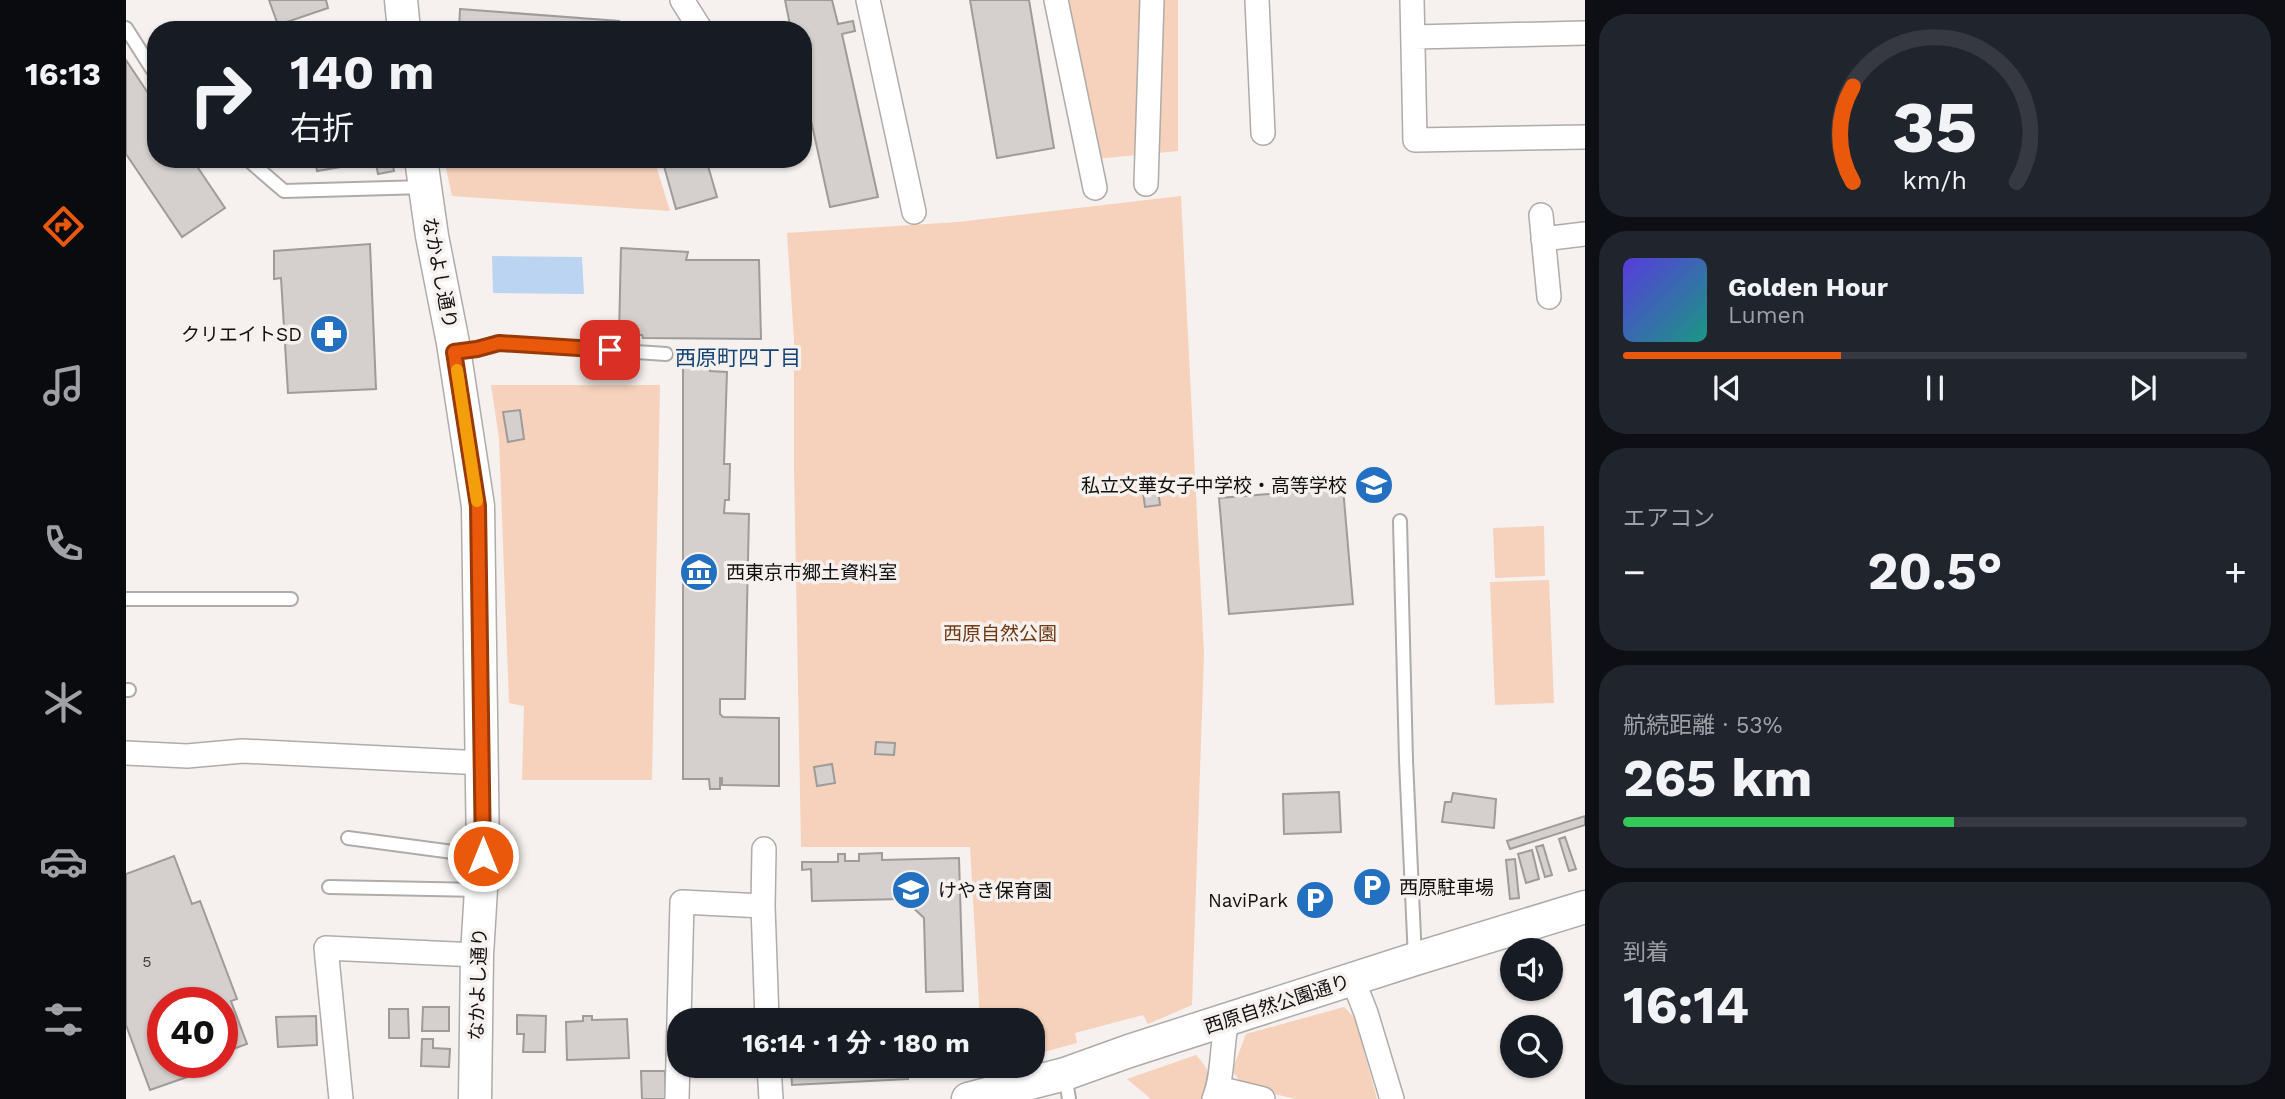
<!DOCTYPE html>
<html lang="ja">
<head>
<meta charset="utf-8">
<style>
  :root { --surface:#171b24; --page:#20242c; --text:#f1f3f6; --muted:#9ea1a6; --line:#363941; --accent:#ea580c }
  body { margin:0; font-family:"Work Sans","Noto Sans JP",sans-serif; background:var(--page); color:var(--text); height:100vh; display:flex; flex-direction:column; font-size:26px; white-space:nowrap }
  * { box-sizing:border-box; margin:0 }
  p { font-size:23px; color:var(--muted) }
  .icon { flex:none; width:38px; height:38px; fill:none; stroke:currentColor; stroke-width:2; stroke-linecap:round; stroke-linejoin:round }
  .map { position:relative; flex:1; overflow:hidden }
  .details { display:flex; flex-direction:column; gap:14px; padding:14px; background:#0d0f14; width:700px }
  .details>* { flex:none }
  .banner { position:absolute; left:21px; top:21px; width:665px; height:147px; border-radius:28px; box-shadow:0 2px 5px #0004; background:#171b24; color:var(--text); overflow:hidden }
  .fabs { position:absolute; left:1374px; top:938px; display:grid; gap:14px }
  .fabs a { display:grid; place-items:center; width:63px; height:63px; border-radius:50%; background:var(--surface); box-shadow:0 2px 5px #0004; font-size:35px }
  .speed { position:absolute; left:21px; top:987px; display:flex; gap:14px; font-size:35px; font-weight:700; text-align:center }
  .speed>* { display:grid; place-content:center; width:91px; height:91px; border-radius:50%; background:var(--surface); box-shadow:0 2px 5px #0004; line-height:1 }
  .speed .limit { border:10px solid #d22; background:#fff; color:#111 }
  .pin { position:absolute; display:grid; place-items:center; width:60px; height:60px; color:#fff; margin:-30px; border-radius:14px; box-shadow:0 4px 10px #0006 }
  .me { position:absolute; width:77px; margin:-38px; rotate:0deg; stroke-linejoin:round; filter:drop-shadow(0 0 5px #0008) }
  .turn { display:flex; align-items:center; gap:24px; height:147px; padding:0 28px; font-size:32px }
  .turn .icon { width:91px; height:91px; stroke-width:2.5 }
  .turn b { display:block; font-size:49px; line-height:60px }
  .big { font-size:52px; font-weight:700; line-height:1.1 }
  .details .tile { flex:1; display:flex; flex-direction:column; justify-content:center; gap:10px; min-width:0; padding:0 24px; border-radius:28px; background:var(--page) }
  .details .dial { align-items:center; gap:0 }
  .dial svg { height:182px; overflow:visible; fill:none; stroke:var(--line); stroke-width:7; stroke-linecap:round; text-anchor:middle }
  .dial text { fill:var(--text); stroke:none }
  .song { display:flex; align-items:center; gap:21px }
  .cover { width:84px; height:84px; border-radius:10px; background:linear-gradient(135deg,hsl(250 70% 55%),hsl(170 70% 35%)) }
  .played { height:7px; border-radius:4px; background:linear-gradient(90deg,var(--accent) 35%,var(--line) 35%) }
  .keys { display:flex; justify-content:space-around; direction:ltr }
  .heat { display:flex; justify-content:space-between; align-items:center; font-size:38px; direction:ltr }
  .charge { height:10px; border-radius:5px; background:linear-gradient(90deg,#34c759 53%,var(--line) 0) }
  .trip { position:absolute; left:541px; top:1008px; width:378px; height:70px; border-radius:28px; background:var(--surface); box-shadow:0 2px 5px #0004; font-weight:700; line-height:70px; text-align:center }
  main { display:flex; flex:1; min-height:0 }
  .tabs { display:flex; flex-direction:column; width:126px; justify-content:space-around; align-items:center; background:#090b0e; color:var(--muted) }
  .tabs .icon { width:49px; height:49px }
  .tabs .current { color:var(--accent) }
  .tabs b { font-size:32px; color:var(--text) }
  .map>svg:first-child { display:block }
  .green { fill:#f6d1bb }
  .water { fill:#bbd4f2 }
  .building { fill:#d5d0cd; stroke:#9f9b98; stroke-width:2 }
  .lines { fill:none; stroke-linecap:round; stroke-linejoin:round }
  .lane-casing { stroke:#afaba8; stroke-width:16 }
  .street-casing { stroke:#afaba8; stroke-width:26 }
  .secondary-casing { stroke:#afaba8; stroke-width:35 }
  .lane { stroke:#fff; stroke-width:12 }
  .street { stroke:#fff; stroke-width:23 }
  .secondary { stroke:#fff; stroke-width:32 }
  .route-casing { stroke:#983908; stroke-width:18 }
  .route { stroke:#ea580c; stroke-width:12 }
  .slow { stroke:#f59e0b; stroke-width:12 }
  .labels { text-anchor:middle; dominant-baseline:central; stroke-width:7; stroke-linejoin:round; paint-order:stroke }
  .number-label { font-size:16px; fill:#42403e }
  .street-label { font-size:19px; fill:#11100f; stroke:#f6f1ee }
  .poi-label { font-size:19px; fill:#11100f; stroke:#f6f1ee; text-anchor:end }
  .park-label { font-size:19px; fill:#713a14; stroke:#f6f1ee }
  .neighbourhood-label { font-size:21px; fill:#104274; stroke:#f6f1ee }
</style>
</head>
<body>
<main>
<nav class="tabs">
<b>16:13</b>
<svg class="icon current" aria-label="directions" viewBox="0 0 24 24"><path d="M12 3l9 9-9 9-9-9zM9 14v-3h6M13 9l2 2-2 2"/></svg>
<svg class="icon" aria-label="music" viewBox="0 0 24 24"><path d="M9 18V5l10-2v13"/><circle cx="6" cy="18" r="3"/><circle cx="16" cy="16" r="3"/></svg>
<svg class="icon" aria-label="phone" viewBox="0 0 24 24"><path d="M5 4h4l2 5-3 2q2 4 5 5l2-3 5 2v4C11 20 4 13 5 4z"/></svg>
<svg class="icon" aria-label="climate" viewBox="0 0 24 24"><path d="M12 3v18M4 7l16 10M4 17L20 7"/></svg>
<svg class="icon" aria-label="car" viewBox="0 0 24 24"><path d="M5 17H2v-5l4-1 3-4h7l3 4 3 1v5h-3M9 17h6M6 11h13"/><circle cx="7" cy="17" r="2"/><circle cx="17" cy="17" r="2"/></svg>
<svg class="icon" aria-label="filters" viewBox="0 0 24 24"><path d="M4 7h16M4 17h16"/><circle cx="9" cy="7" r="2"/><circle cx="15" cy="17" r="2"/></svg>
</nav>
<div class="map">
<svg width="1459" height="1099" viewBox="0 0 1459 1099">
  <rect width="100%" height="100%" fill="#f6f1ee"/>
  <path class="green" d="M937,0H1052V151L970,159Z
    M318,159H528L544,211L326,196Z
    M1055,196L1078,654L1066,1005L1022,1024L1017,1015L949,1033L951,1043L907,1055L906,1020H854L844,847H675L668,468V340L661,233L832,222Z
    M365,385H534L526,780H396L398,706L383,703L373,438Z
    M1418,526L1419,576L1369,578L1367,528Z
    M1423,580L1428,703L1369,705L1364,582Z
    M1218,1007L1229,1018L1251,1099H1170L1119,1087L1106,1071L1120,1034Z
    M1070,1055C1086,1073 1085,1077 1078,1099H1025L1001,1079Z"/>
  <path class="water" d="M366,256L456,257L458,294L367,293Z"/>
  <path class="building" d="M143,0H200L202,8L152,25Z
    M659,0H706L712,24L727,21L729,31L716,34L752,197L704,207L677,84V30H665Z
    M844,0H903L928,148L871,158Z
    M334,9L493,21L492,30H333Z
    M0,60L30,105V159H66L99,208L56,237L0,154Z
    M189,159H239V163L191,171Z
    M249,159H266L268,171L252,174Z
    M536,159H580L591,197L550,209Z
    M244,244L250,389L162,393L155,278L148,279V251Z
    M495,248L562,252L560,260H633L635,339L517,338L516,335H493Z
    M557,366L583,367L584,371L601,372L598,464H604L603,500H599L598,513L623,514L619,699H594V714L597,717L653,718V786L596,785V778H594V789H584L583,779H557Z
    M394,410L398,439L382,442L377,412Z
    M1217,488L1227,604L1103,614L1093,498Z
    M1032,490L1034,505L1019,507L1017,492Z
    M750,742L769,743L768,755L749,754Z
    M706,764L709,783L691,786L688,767Z
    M1213,792L1215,832L1158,834L1157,794Z
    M1327,793L1370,799L1368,828L1316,822L1319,802H1325Z
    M1459,816V825L1384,849L1381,841Z
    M1439,837L1450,869L1443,871L1433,839Z
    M1417,845L1426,875L1419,877L1410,847Z
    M1406,850L1413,879L1400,883L1392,854Z
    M756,853V860L833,858L837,991L800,992L798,918L778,899L686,901L685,869L676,870V862H712V854H719V861H733V854Z
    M48,856L66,904L74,901L111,999L105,1001L121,1044L96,1053V1003H37V1062H72L58,1067L61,1077L24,1090L0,1025V874Z
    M1389,859L1393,898L1384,899L1380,860Z
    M297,1007H323V1031H296Z
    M263,1009H282L283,1038H263Z
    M391,1015L420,1016L419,1052H397L398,1034H391Z
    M190,1016L191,1045L152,1047L150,1017Z
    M457,1016H466V1020L501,1019L503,1058L441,1060L440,1022L457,1021Z
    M296,1039H307V1048L324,1049L323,1067L295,1066Z
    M665,1066H782V1079L666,1085Z
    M515,1071H539L540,1099H516Z"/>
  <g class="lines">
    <defs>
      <path id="lane" d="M0,28L26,69L30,70
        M121,159L158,191L299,187
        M328,353L373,343L540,354
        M1274,521L1280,760L1289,959
        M0,599H165
        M0,690H3
        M222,838L357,856
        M203,887L355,890
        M939,1075L943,1099"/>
      <path id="street" d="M556,0L575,30
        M742,0L788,212
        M930,0L969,188
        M1131,0L1137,133
        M1286,0L1289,140L1459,137
        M1287,37L1459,33
        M1020,184L1026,0
        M1415,215L1423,297
        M1417,239L1459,234
        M0,753L61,756L117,751L357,763
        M638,849L637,906L641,1020
        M1227,980L1240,1013L1266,1099
        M553,1020L556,902L637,906
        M643,1066L645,1099
        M1092,1088L1137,1099
        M215,1099L200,948L351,955
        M551,1099L553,1021
        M1088,1099C1098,1074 1095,1046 1101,1021"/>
      <path id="secondary" d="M275,0L278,30
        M295,159L306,236L327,343L352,506L357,856L351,955L349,1099
        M842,1099L939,1074L1003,1051L1289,959L1459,907"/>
    </defs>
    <use href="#lane" class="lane-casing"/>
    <use href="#street" class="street-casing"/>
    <use href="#secondary" class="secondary-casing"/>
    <use href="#lane" class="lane"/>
    <use href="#street" class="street"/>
    <use href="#secondary" class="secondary"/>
  </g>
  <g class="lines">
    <defs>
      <path id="route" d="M357,856L352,506L328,352L351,349L373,343L484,350"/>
    </defs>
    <use href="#route" class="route-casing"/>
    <use href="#route" class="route"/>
    <path class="slow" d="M331,370L351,501"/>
  </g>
  <defs>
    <symbol id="pharmacy-disc" viewBox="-11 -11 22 22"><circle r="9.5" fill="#2270bf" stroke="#f6f1ee"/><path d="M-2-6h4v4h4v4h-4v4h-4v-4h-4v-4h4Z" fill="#fff"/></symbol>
    <symbol id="school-disc" viewBox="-11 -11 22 22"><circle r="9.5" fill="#2270bf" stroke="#f6f1ee"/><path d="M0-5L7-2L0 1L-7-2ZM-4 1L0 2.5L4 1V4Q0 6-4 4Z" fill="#fff"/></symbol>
    <symbol id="museum-disc" viewBox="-11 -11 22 22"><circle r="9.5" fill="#2270bf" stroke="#f6f1ee"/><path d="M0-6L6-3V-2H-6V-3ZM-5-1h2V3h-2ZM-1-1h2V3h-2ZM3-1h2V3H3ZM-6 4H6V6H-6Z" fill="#fff"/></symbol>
    <symbol id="parking-disc" viewBox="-11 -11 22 22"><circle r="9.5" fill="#2270bf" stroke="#f6f1ee"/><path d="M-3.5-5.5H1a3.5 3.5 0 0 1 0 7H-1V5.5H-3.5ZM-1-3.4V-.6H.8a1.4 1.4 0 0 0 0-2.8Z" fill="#fff"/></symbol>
  </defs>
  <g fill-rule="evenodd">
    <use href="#pharmacy-disc" x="181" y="312" width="44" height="44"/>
    <use href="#school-disc" x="1226" y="463" width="44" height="44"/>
    <use href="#museum-disc" x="551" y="550" width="44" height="44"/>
    <use href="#parking-disc" x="1224" y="865" width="44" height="44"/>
    <use href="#school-disc" x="763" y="868" width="44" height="44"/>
    <use href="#parking-disc" x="1167" y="878" width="44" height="44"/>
  </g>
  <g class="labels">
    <g class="number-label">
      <text x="21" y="961">5</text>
    </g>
    <g class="street-label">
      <text transform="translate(314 273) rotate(79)">なかよし通り</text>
      <text transform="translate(352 984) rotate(-88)">なかよし通り</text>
      <text transform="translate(1151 1004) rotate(-18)">西原自然公園通り</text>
    </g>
    <g class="poi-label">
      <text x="176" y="334">クリエイトSD</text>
      <text x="1221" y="485">私立文華女子中学校・高等学校</text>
      <text x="600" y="572" text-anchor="start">西東京市郷土資料室</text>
      <text x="1273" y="887" text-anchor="start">西原駐車場</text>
      <text x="812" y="890" text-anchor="start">けやき保育園</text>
      <text x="1162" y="900">NaviPark</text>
    </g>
    <g class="park-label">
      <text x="874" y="633">西原自然公園</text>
    </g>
    <g class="neighbourhood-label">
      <text x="612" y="357">西原町四丁目</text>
    </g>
  </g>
</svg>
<div class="fabs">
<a><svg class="icon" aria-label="sound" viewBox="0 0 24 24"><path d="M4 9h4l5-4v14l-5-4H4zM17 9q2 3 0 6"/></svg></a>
<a><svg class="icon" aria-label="search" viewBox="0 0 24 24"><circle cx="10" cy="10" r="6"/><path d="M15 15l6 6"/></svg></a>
</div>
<div class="speed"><div class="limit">40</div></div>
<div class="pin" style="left:484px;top:350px;background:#d93025"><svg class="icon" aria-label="arrive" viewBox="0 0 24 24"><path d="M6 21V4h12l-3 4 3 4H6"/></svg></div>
<svg class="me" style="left:357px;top:856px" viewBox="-20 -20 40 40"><circle r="17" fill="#ea580c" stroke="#fff" stroke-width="3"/><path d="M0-11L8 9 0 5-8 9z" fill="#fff"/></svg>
<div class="trip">16:14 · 1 分 · 180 m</div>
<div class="banner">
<div class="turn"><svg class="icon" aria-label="right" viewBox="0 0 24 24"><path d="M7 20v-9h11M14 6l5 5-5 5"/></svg><div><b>140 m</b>右折</div></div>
</div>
</div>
<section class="details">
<div class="tile dial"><svg viewBox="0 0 100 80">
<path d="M14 69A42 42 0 1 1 86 69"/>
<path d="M14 69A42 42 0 0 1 14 27" stroke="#ea580c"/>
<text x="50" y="56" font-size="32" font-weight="700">35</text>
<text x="50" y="72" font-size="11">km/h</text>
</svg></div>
<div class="tile">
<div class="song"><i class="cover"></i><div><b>Golden Hour</b><p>Lumen</p></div></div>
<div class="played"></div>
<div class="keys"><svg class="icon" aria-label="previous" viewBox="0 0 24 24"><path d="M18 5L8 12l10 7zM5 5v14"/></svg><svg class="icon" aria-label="pause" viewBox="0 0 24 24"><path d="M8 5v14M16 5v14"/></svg><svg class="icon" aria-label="next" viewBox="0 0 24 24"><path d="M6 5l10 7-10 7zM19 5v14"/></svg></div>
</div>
<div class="tile"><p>エアコン</p>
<div class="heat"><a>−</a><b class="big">20.5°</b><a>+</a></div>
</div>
<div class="tile"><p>航続距離 · 53%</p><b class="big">265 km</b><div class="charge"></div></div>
<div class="tile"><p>到着</p><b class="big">16:14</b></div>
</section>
</main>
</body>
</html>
